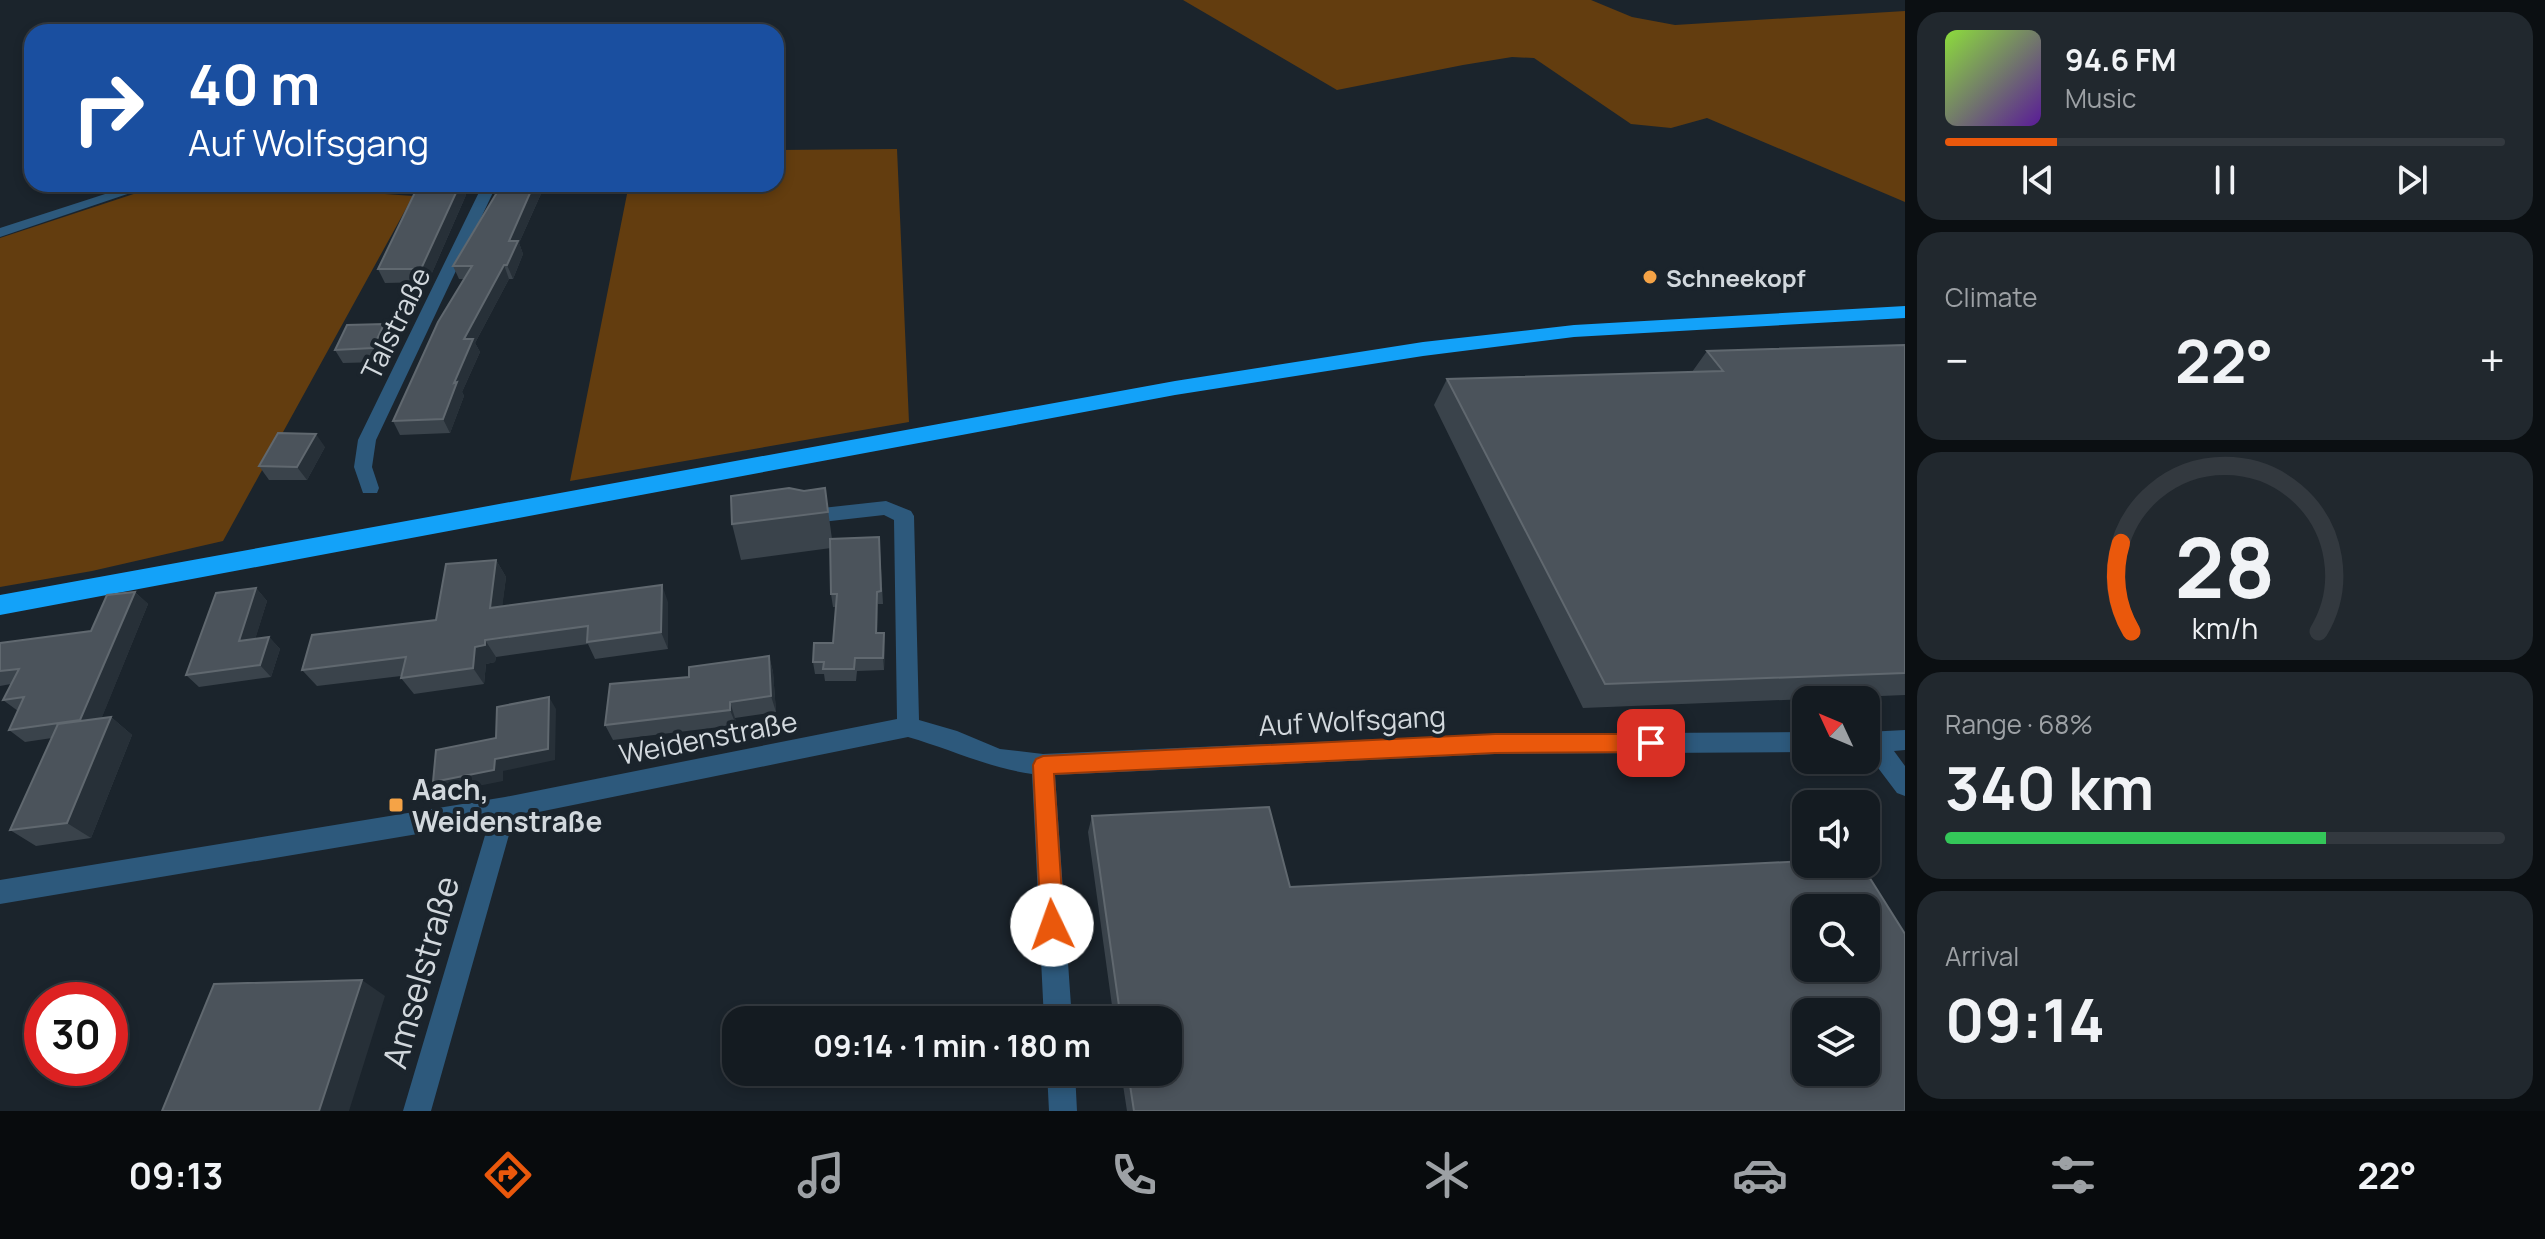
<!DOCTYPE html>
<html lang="en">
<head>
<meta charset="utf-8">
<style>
  :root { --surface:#141b21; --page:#21282e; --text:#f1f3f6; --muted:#9da1a5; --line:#33393f; --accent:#ea580c }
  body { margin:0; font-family:Manrope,sans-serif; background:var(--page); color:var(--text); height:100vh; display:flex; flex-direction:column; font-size:30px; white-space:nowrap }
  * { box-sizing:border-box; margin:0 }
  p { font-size:26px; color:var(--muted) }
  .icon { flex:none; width:44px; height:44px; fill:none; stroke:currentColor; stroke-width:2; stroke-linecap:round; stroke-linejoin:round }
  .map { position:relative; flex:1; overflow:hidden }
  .side { display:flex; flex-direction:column; gap:12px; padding:12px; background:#0b0f12; width:640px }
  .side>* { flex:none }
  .top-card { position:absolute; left:24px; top:24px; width:760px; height:168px; border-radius:24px; box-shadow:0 4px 12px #0003,0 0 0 2px var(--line); background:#1a4fa0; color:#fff; overflow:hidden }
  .needle { width:52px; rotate:314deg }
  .fabs { position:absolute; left:1792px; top:686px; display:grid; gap:16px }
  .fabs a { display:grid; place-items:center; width:88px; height:88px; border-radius:16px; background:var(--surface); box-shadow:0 4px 12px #0003,0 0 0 2px var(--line); font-size:40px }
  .speed { position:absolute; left:24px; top:982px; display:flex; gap:16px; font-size:40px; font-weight:700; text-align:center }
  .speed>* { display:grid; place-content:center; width:104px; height:104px; border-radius:50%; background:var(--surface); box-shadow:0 4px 12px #0003,0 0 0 2px var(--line); line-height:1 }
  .speed .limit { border:12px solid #d22; background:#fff; color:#111 }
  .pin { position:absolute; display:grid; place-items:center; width:68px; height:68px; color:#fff; margin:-34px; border-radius:16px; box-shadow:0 4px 12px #0006 }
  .me { position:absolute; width:88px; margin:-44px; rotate:357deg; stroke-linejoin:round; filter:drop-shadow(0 0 6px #0008) }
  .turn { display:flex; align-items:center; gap:28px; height:168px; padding:0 32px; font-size:36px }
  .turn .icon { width:104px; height:104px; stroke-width:2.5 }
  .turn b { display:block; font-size:56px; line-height:68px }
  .big { font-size:60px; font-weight:700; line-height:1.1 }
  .side .card { flex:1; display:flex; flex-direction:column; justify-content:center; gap:12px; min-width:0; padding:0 28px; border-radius:24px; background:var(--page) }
  .side .dial { align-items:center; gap:0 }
  .dial svg { height:208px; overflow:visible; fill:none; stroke:var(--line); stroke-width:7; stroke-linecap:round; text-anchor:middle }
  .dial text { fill:var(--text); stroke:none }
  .song { display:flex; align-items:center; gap:24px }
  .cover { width:96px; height:96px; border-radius:12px; background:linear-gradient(135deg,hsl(90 70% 55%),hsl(270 70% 35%)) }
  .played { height:8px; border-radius:4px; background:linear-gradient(90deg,var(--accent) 20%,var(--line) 20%) }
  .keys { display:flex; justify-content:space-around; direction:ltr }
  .heat { display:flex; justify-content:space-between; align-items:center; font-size:44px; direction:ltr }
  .charge { height:12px; border-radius:6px; background:linear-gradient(90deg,#34c759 68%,var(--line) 0) }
  .trip { position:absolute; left:722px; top:1006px; width:460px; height:80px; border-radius:24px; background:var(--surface); box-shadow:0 4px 12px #0003,0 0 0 2px var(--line); font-weight:700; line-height:80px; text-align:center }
  .dock { display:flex; height:128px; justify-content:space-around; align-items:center; background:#080b0d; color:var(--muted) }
  .dock .icon { width:56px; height:56px }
  .dock .selected { color:var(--accent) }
  .dock b { font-size:36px; color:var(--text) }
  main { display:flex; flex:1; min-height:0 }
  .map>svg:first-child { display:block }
  .green { fill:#633d0f }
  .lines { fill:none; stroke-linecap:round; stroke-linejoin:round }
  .street { fill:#2d597c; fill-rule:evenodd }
  .highway { fill:#13a2f9; fill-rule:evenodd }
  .wall { fill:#3a434b }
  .shaded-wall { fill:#273038 }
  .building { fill:#4b535b; stroke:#60686f; stroke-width:2; fill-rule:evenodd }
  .route { fill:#ea580c; stroke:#983908; stroke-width:2 }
  .poi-dot { fill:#f5a346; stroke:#1b242c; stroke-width:3 }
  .labels { text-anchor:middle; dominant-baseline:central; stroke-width:8; stroke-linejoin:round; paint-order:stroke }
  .far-poi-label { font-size:24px; font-weight:bold; fill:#d2d8dd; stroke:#1b242c; text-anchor:start }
  .street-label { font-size:28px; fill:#d2d8dd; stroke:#1b242c }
  .poi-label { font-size:28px; font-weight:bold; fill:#d2d8dd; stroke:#1b242c; text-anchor:start }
  .near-street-label { font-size:34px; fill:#d2d8dd; stroke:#1b242c }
</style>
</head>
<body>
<main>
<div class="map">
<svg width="1905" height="1111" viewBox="0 0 1905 1111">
  <rect width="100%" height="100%" fill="#1b242c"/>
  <path class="green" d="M1183,0H1591L1632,17L1675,25L1905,11V202L1707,118L1671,128L1631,124L1534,58L1512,57L1463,65L1337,90Z
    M897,149L909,422L570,481L629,184H776V150Z
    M164,184H317L315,189L413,196L223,541L92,571L0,587V238Z"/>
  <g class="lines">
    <path class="street" d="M136,184H157L0,237V228Z
      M483,184H497L376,440L372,467L379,488L377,493H363L354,467L358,440Z
      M886,501L911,511L914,516L919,720L957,731L1000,749L1043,754L1495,734L1806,732V752L1495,754L1055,775L1072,1020H1044L1032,774C989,768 950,749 908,737L514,817L431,1111H403L489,822L0,904V880L505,797L897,719L894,520L884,515L804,524L797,522L794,517L797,512L804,510Z
      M1905,730V750L1894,751L1905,766V796L1897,793L1866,752V732Z
      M1047,1072H1075L1077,1111H1049Z"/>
    <path class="highway" d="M1905,306V318L1574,337L1423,356L1175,395L0,615V595L1175,381L1423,342L1574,325Z"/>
  </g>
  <path class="wall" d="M419,184H462L466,195L428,282L385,283L378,269Z
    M502,184H546L540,196L519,243L523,254L513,279H509L475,343L480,352L462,392L464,396L450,433L400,435L393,421L464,279H459L453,266Z
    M391,337L380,362L343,363L335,350Z
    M1905,345V695L1583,708L1434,405L1447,379L1692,372L1707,351Z
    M325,447L307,480H269L259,466Z
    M825,488L832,539L880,550L883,604H878L877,633H884L885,645L884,670L857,671L856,681H825L824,674H815L813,662L833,643L836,607H833L831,594V548L741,560L732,524L804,491Z
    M496,560L506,577L502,606L668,602V649L595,659L588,644L496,657L495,662L486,664L484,684L414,694L401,678V676L317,686L302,670L436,620Z
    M256,588L267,601L255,639L269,637L280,649L271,677L199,687L186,675Z
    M135,592L148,604L101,719L111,717L132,735L91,838L36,846L10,830L52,738L25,742L9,730L18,711L3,700L11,684L0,686V643L91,631Z
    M769,656L773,672L776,712L735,718L736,725L613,740L605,725L689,677Z
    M1092,816L1290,887L1905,1111H1127L1121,1072H1168V1020H1114L1088,832Z"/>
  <path class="shaded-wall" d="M460,184H462L466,195L428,282L421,269Z
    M534,184H546L540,196L519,243L523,254L513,279L507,265L509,241Z
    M504,265L509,279L475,343L480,352L462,392L464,396L450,433L443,419L454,383L464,339Z
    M384,324L391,337L380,362L373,348Z
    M316,434L325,447L307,480L297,467Z
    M496,560L506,577L500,625L490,608Z
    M662,585L668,602V649L661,632Z
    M256,588L267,601L251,653L239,641Z
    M135,592L148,604L96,732L80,720Z
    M877,592L878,604L877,645L876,633Z
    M884,633L885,645L884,670L883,658Z
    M269,637L280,649L271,677L260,665Z
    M485,640L496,657L495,662L486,664L484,684L473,668L475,647Z
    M769,656L773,672L776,712L771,696Z
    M549,697L556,709L555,760L503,771V781L443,793L433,782L495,759Z
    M730,702L735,718L736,725L730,710Z
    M111,717L132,735L91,838L67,823Z
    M362,980L385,996L349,1111H319Z"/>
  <path class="building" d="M419,184H460L421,269H378Z
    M502,184H534L509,241H518L507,265H504L464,339H473L454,383L457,382L443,419L393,421L438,322L472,266H453Z
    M384,324L373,348L335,350L347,325Z
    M1905,345V673L1605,684L1447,379L1723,371L1707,351Z
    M278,433L316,434L297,467L259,466Z
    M789,488L804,491L825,488L828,512L732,524L731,496Z
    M879,537L881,591L877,592L876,633H884L883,658H855L854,669H823L824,662H813L814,643H833L837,594H831L830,539Z
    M496,560L490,608L662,585L661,632L587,642L588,626L485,640V645L475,647L473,668L401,678L406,657L302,670L312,635L436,620L446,564Z
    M256,588L239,641L269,637L260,665L186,675L216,593Z
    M135,592L80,720L9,730L24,697L3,700L19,669L0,671V643L91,631L107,595Z
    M769,656L771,696L730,702V710L605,725L610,684L689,677V667Z
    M549,697L548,749L495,759L494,770L433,782L436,750L496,738L497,707Z
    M111,717L67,823L10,830L58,724Z
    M1269,807L1290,887L1806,861V864H1861L1905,934V1111H1134L1128,1072H1168V1020H1121L1092,816ZM1806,908H1866V968H1806ZM1806,1012H1866V1072H1806Z
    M362,980L319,1111H162L214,984Z"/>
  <path class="route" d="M1495,734H1651L1658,736L1661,743L1658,750L1651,752L1495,753L1054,774L1064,925L1061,933L1052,936L1044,933L1041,925L1033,765L1036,759L1043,756Z"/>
  <g class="poi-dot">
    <circle cx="1650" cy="277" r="8"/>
    <rect x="388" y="797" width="16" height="16" rx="4"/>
  </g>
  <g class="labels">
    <g class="far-poi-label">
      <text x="1666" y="277">Schneekopf</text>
    </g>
    <g class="street-label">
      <text transform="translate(395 323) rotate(-64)">Talstraße</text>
      <text transform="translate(1352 720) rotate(-3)">Auf Wolfsgang</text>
      <text transform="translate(708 737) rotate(-11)">Weidenstraße</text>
    </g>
    <g class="poi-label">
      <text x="412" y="789">Aach,<tspan x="412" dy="32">Weidenstraße</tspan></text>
    </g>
    <g class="near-street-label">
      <text transform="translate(420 972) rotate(-74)">Amselstraße</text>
    </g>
  </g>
</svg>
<div class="fabs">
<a><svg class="needle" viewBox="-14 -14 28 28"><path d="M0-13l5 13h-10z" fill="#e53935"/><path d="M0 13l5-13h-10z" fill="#9da1a5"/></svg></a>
<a><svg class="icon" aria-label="sound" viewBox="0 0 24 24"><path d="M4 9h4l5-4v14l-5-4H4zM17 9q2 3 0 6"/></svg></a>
<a><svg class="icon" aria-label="search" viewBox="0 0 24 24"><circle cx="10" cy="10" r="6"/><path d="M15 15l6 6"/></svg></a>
<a><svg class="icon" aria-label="layers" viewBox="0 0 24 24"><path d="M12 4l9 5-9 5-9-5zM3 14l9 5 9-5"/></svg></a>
</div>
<div class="speed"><div class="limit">30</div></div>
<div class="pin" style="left:1651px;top:743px;background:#d93025"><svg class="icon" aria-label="arrive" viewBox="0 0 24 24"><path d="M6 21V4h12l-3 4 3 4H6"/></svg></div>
<svg class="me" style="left:1052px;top:925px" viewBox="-20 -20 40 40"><circle r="19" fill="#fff"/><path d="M0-13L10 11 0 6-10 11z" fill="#ea580c"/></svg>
<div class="trip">09:14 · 1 min · 180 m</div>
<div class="top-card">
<div class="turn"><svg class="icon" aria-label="right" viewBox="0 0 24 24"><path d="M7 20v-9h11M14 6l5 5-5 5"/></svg><div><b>40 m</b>Auf Wolfsgang</div></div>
</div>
</div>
<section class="side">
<div class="card">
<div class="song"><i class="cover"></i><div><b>94.6 FM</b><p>Music</p></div></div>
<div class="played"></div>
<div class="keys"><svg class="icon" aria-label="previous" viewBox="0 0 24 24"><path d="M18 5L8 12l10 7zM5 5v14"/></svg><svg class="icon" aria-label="pause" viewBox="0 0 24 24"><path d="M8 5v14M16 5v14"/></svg><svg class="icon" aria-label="next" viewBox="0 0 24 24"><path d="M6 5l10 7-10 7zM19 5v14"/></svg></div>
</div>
<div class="card"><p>Climate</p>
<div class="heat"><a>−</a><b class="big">22°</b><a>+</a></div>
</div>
<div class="card dial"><svg viewBox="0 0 100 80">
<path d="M14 69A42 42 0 1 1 86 69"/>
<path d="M14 69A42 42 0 0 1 10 35" stroke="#ea580c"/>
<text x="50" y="56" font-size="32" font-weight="700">28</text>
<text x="50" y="72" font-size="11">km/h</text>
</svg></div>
<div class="card"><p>Range · 68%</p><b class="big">340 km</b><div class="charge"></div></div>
<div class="card"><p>Arrival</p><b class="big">09:14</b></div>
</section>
</main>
<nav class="dock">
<b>09:13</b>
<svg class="icon selected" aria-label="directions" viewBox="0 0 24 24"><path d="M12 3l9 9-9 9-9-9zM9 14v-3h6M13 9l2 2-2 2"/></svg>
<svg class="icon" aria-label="music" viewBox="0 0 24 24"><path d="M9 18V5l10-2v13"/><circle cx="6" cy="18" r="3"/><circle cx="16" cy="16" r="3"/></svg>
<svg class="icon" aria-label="phone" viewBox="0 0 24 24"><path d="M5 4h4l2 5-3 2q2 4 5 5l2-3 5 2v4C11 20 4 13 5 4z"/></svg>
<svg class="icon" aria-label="climate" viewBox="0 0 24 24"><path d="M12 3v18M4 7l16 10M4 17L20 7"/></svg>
<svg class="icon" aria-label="car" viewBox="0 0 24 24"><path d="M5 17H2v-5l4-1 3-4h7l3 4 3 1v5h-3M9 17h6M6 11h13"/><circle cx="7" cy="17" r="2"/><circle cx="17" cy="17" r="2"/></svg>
<svg class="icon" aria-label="filters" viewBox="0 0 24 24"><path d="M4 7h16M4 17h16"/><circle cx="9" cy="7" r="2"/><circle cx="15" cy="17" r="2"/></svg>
<b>22°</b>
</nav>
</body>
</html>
